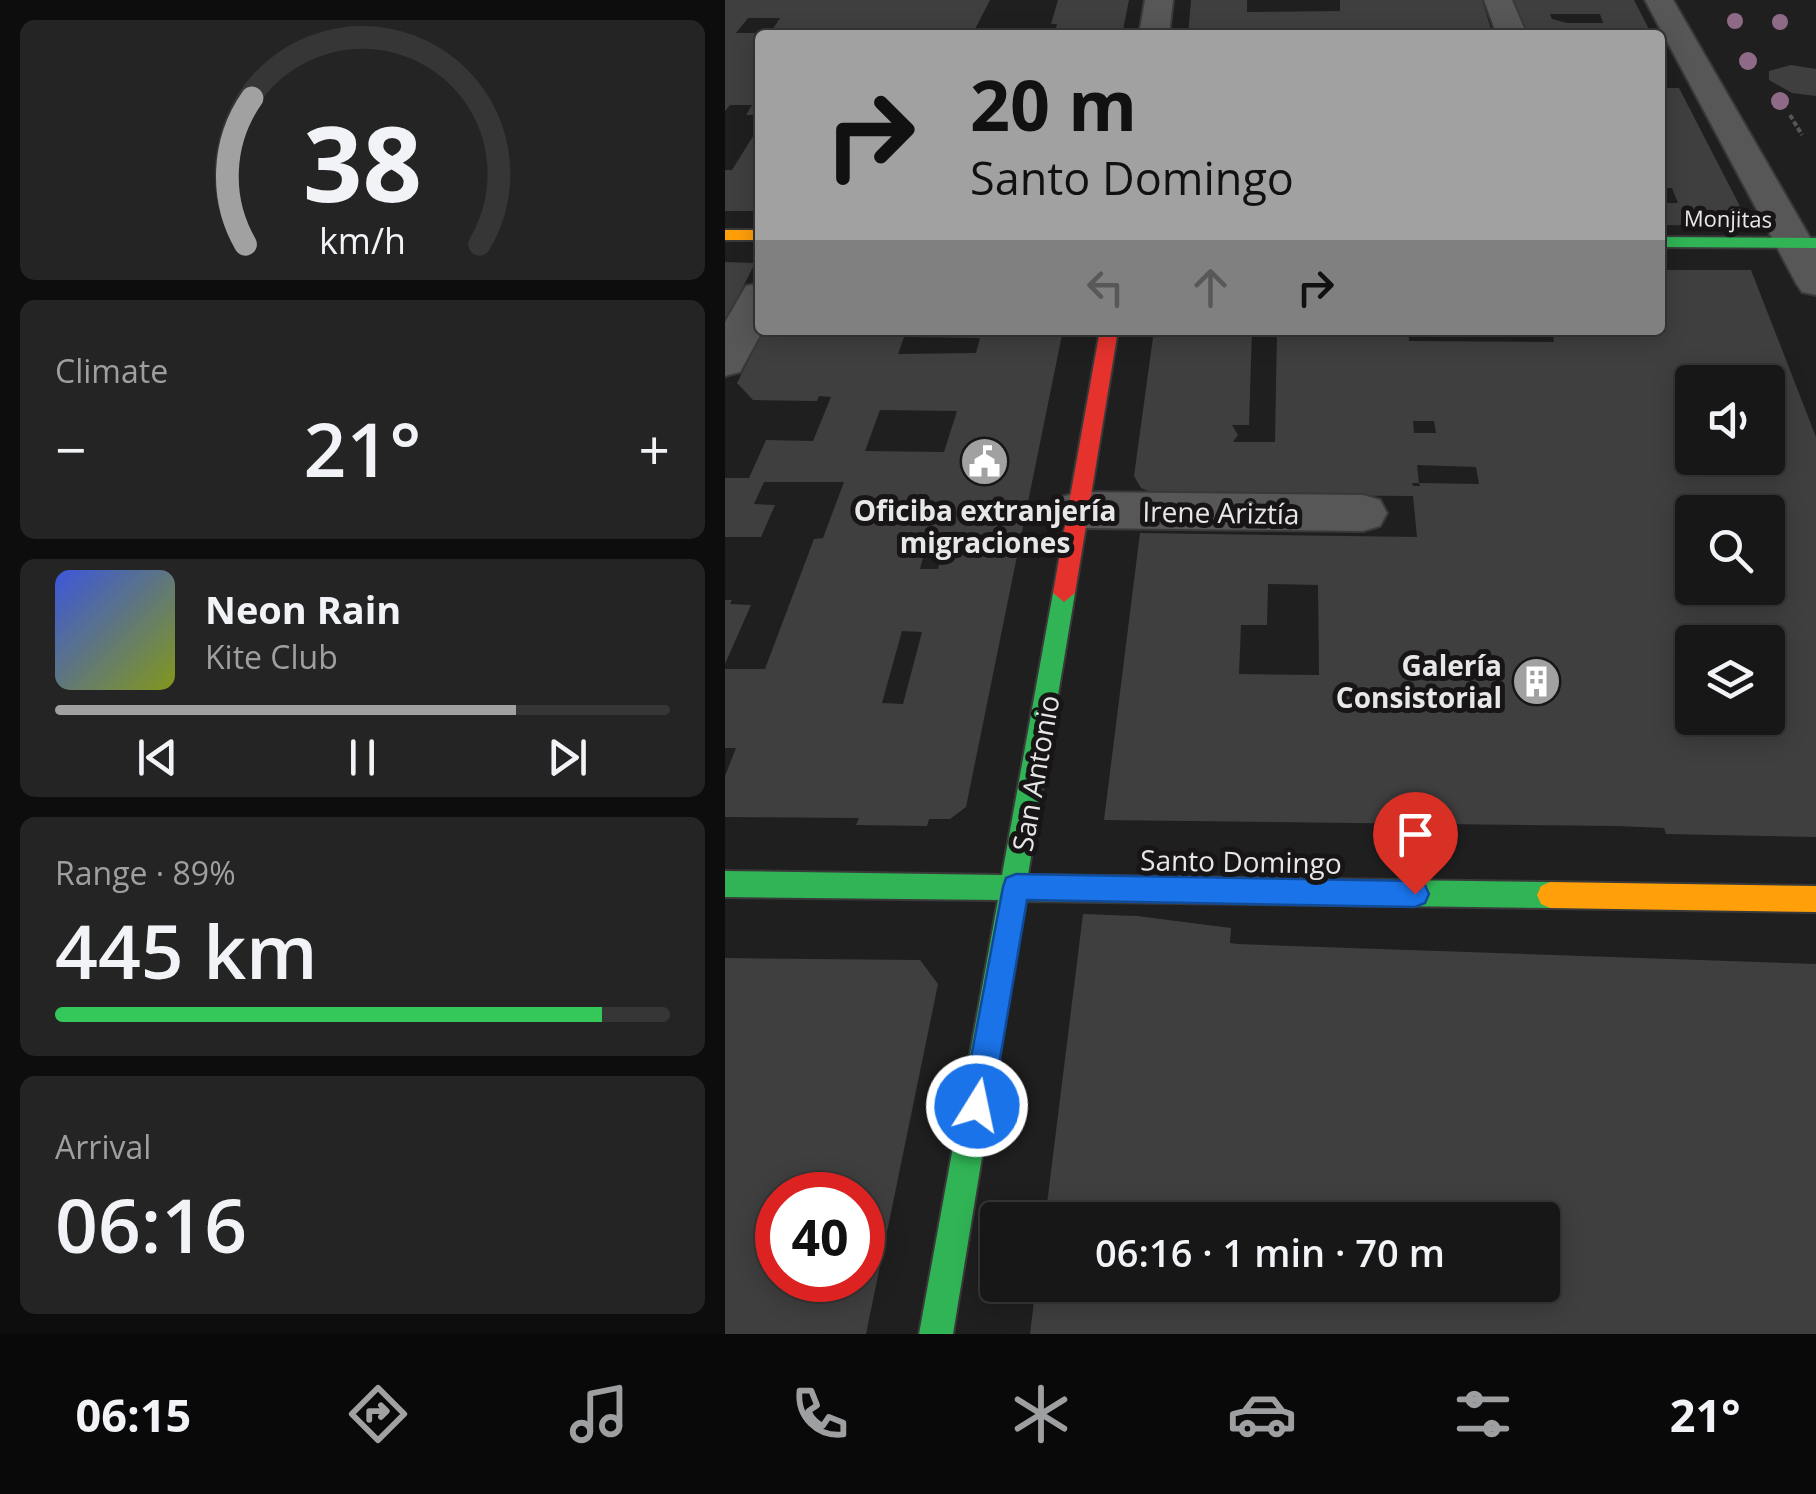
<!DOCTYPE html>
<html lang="en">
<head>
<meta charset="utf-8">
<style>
  :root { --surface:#171717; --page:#242424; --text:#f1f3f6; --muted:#9e9fa1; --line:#363636; --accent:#a2a1a2 }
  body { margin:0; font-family:"Open Sans",sans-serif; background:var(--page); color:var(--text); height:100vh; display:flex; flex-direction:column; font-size:38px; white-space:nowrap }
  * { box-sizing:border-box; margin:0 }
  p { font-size:32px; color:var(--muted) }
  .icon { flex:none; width:55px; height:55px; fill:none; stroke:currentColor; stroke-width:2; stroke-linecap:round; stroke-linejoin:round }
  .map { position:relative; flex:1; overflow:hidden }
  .sheet { display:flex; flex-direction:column; gap:20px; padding:20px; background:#0d0d0d; width:725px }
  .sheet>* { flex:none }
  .guide { position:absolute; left:30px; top:30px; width:910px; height:305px; border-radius:10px; box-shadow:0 5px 25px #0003,0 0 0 2px var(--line); background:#a2a1a2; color:#111; overflow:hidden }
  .controls { position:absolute; left:950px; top:365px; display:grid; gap:20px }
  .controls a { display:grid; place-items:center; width:110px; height:110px; border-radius:10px; background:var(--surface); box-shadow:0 5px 25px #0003,0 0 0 2px var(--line); font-size:50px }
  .speed { position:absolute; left:30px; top:1172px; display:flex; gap:20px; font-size:50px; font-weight:700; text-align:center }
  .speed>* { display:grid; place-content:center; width:130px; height:130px; border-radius:50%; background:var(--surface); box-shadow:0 5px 25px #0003,0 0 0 2px var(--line); line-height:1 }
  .speed .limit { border:15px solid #d22; background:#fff; color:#111 }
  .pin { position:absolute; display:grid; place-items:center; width:85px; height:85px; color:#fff; margin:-102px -42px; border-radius:50% 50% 50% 0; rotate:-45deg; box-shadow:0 0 10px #0007 }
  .pin .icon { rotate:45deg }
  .me { position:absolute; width:110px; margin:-55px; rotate:10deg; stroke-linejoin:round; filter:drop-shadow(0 0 8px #0008) }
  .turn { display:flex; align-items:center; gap:35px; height:210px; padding:0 50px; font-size:45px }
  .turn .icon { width:130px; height:130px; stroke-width:2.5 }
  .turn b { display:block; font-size:70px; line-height:85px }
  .lanes { display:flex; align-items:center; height:95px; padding:0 50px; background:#0003; justify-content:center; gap:50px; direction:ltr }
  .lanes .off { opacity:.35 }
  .big { font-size:75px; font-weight:600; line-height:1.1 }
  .sheet .widget { flex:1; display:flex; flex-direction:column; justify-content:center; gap:15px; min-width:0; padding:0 35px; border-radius:15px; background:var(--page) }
  .sheet .dial { align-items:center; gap:0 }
  .dial svg { height:260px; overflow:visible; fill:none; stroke:var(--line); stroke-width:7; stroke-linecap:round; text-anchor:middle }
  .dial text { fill:var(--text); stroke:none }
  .song { display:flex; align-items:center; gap:30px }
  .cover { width:120px; height:120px; border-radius:15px; background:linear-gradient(135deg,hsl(230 70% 55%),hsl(70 70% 35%)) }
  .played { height:10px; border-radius:5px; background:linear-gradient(90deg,var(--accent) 75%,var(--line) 75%) }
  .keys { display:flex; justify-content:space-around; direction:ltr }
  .heat { display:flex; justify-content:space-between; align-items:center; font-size:55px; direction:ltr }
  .charge { height:15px; border-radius:8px; background:linear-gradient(90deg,#34c759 89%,var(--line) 0) }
  .trip { position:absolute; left:255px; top:1202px; width:580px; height:100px; border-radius:10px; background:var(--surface); box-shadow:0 5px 25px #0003,0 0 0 2px var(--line); font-weight:600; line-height:100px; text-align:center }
  .tab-bar { display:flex; height:160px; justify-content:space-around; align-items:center; background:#090909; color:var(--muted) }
  .tab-bar .icon { width:70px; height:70px }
  .tab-bar .selected { color:var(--accent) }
  .tab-bar b { font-size:45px; color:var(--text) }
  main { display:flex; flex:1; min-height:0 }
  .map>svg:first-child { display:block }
  .building { fill:#3f3f3f; fill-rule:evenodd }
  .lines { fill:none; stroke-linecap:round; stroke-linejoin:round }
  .street-casing { stroke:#393939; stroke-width:4 }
  .fast-casing { stroke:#393939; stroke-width:4 }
  .slow-casing { stroke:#393939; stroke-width:4 }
  .jam-casing { stroke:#393939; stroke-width:4 }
  .path { stroke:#565656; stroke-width:4; stroke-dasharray:5 2.5; stroke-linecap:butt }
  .street { fill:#585758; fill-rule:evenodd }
  .fast { fill:#30b455; fill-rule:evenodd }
  .slow { fill:#ff9f0a; fill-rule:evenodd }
  .jam { fill:#e5322d; fill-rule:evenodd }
  .tree { fill:#8f6a87 }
  .route { fill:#1a73e8; stroke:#114b97; stroke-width:2.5 }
  .labels { text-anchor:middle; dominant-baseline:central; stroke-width:10; stroke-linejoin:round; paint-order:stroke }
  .far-street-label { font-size:22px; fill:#e8e7e8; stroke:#171516 }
  .poi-label { font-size:28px; font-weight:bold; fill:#e8e7e8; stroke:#171516 }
  .street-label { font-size:28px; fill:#e8e7e8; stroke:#171516 }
</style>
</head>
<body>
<main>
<section class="sheet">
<div class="widget dial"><svg viewBox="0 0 100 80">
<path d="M14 69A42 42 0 1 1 86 69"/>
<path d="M14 69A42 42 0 0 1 16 24" stroke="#a2a1a2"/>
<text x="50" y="56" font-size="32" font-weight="700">38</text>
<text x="50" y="72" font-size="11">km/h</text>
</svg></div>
<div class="widget"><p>Climate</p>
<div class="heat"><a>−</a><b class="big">21°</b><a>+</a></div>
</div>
<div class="widget">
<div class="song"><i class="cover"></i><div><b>Neon Rain</b><p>Kite Club</p></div></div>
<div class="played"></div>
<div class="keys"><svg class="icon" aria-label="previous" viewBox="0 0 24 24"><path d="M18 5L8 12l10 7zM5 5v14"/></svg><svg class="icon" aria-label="pause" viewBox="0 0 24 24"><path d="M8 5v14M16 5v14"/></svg><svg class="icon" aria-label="next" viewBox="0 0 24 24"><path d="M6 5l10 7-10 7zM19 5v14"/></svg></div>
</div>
<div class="widget"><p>Range · 89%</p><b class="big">445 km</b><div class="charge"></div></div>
<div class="widget"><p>Arrival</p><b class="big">06:16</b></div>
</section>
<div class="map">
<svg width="1091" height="1334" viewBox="0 0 1091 1334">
  <rect width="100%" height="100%" fill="#1f1f1f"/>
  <path class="building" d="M0,0H265L247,35H44L55,18H23L11,33H35V115H21L27,105H5L0,111Z
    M333,0H404L397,35H329L332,24H326Z
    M466,0H522V12L615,11V0H757L768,35H463Z
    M788,0H909L927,35H814L798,29ZM825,14H875L878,23H842L827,19Z
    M1066,65L1091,69V96L1067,93L1044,80V71Z
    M935,88H954L1020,216H1000L1004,226L935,225V203H953L947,188H940V196H935Z
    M35,125V211H0V170H7Z
    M0,262L30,263L0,323Z
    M935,270H1026L1091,437V837L941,834L939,828L892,826L379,820L415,533L692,537L688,496L431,494L416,488L409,476L429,330H527L524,425H507L513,435L508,442H550L552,330H683L684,341L829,342L827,330H935ZM968,382H1042V458H968ZM688,421H709L711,433H689ZM692,465L751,467L754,484L694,483L695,486H688L687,483H694ZM968,512H1042V588H968ZM543,584L593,585L594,675L514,674L516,625H542ZM968,642H1042V718H968Z
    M39,330H338L241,807L225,819H204L202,826L131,825L134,818L0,817V776L11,748H0V669H40L89,539L98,538L119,482H39L29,504L50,505L36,537H0V478H24L41,440L88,441L106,397L94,396L92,401L28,400L12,383ZM179,337L255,338L251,353L173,354ZM155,410L232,411L219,452L140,451ZM203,539H221L213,569H195ZM177,631L197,632L178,704L157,703Z
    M0,600H7L5,604L26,605L0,664Z
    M358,914L412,916L506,928L505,943L512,944L1091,964V1334H305L311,1285H818V1220H320Z
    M0,958L195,960L213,984L141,1334H0ZM52,1195H138V1280H52Z"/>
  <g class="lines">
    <defs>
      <path id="street" d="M420,0H448L444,35H414Z
        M759,0H787L802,35H772Z
        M920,0H948L1091,248V295L1077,292L1071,283Z
        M35,283L38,330L15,372L0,376V322L21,286Z
        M354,492L638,495L655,500L662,513L655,526L638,531L354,528L337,523L330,510L337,497Z"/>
      <path id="fast" d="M935,237L1091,238V248L935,247Z
        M339,584L350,593L303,875L825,882L834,886L838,895L834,904L825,908L299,901L228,1334H194L273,900L0,897V871L277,875L328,593Z"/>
      <path id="slow" d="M0,230H35V240H0Z
        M825,882L1091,886V912L825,908L816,904L812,895L816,886Z"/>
      <path id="jam" d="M375,330H393L350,593L339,602L328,593Z"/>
    </defs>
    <use href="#street" class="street-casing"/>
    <use href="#fast" class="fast-casing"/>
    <use href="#slow" class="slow-casing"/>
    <use href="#jam" class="jam-casing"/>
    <path class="path" d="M1065,115L1077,135"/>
    <use href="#street" class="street"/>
    <use href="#fast" class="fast"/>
    <use href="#slow" class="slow"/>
    <use href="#jam" class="jam"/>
  </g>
  <g class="tree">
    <circle cx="1010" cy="21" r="8"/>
    <circle cx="1055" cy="22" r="8"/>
    <circle cx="1023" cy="61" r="9"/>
    <circle cx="1055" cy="101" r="9"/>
  </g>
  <path class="route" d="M291,874L690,881L700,885L704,894L700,903L690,907L302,900L267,1106L262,1116L252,1120L241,1116L237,1106L278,887L281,878Z"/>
  <defs>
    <symbol id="civic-disc" viewBox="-11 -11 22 22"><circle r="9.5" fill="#a2a1a2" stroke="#171516"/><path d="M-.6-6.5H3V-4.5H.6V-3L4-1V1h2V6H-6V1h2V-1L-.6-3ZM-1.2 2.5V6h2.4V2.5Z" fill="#fff"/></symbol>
    <symbol id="building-disc" viewBox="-11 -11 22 22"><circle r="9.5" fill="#a2a1a2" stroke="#171516"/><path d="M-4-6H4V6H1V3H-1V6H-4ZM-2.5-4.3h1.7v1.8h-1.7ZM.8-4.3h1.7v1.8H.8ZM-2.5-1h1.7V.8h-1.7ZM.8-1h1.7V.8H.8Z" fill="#fff"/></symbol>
  </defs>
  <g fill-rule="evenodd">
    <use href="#civic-disc" x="232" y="434" width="55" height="55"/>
    <use href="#building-disc" x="784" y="654" width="55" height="55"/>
  </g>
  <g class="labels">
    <g class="far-street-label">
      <text transform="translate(1003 218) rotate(1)">Monjitas</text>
    </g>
    <g class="poi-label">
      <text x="260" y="510">Oficiba extranjería<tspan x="260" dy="32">migraciones</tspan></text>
      <text x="777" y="665" text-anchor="end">Galería<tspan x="777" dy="32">Consistorial</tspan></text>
    </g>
    <g class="street-label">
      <text transform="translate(496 512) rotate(1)">Irene Ariztía</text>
      <text transform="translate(310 773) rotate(-80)">San Antonio</text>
      <text transform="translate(516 861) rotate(1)">Santo Domingo</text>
    </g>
  </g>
</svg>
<div class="controls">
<a><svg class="icon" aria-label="sound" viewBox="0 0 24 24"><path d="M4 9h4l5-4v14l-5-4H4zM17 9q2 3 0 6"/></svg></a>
<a><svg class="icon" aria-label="search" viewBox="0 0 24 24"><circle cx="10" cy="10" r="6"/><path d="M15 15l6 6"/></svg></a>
<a><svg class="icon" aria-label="layers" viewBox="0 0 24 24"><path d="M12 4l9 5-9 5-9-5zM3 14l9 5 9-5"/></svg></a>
</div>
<div class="speed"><div class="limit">40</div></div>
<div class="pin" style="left:690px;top:894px;background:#d93025"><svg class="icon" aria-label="arrive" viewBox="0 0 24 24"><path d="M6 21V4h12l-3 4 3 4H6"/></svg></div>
<svg class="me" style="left:252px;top:1106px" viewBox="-20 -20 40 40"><circle r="17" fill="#1a73e8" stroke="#fff" stroke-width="3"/><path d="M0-11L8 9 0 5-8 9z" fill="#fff"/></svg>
<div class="trip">06:16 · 1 min · 70 m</div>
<div class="guide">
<div class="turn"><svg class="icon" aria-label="right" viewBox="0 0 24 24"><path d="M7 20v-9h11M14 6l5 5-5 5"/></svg><div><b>20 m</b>Santo Domingo</div></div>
<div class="lanes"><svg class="icon off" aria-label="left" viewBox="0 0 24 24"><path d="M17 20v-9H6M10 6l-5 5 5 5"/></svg><svg class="icon off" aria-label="ahead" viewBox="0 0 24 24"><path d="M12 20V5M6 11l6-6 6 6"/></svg><svg class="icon" aria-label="right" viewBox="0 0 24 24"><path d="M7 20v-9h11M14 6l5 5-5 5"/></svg></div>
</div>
</div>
</main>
<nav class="tab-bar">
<b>06:15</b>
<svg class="icon selected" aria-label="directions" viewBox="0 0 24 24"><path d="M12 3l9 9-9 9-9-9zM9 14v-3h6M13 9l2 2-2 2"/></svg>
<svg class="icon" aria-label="music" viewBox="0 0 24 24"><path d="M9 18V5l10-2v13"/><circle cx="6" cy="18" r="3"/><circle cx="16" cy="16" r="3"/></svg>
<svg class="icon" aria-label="phone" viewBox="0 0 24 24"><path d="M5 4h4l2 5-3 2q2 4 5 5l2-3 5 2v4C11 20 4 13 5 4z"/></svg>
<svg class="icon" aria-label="climate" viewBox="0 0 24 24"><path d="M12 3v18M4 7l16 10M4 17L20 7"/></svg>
<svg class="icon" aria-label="car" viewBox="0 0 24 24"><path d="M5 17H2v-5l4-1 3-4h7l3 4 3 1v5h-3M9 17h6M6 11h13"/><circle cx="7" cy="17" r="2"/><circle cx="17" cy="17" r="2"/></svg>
<svg class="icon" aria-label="filters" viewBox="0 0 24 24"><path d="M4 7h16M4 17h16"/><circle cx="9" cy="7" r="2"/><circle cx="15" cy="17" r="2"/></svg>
<b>21°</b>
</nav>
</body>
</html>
